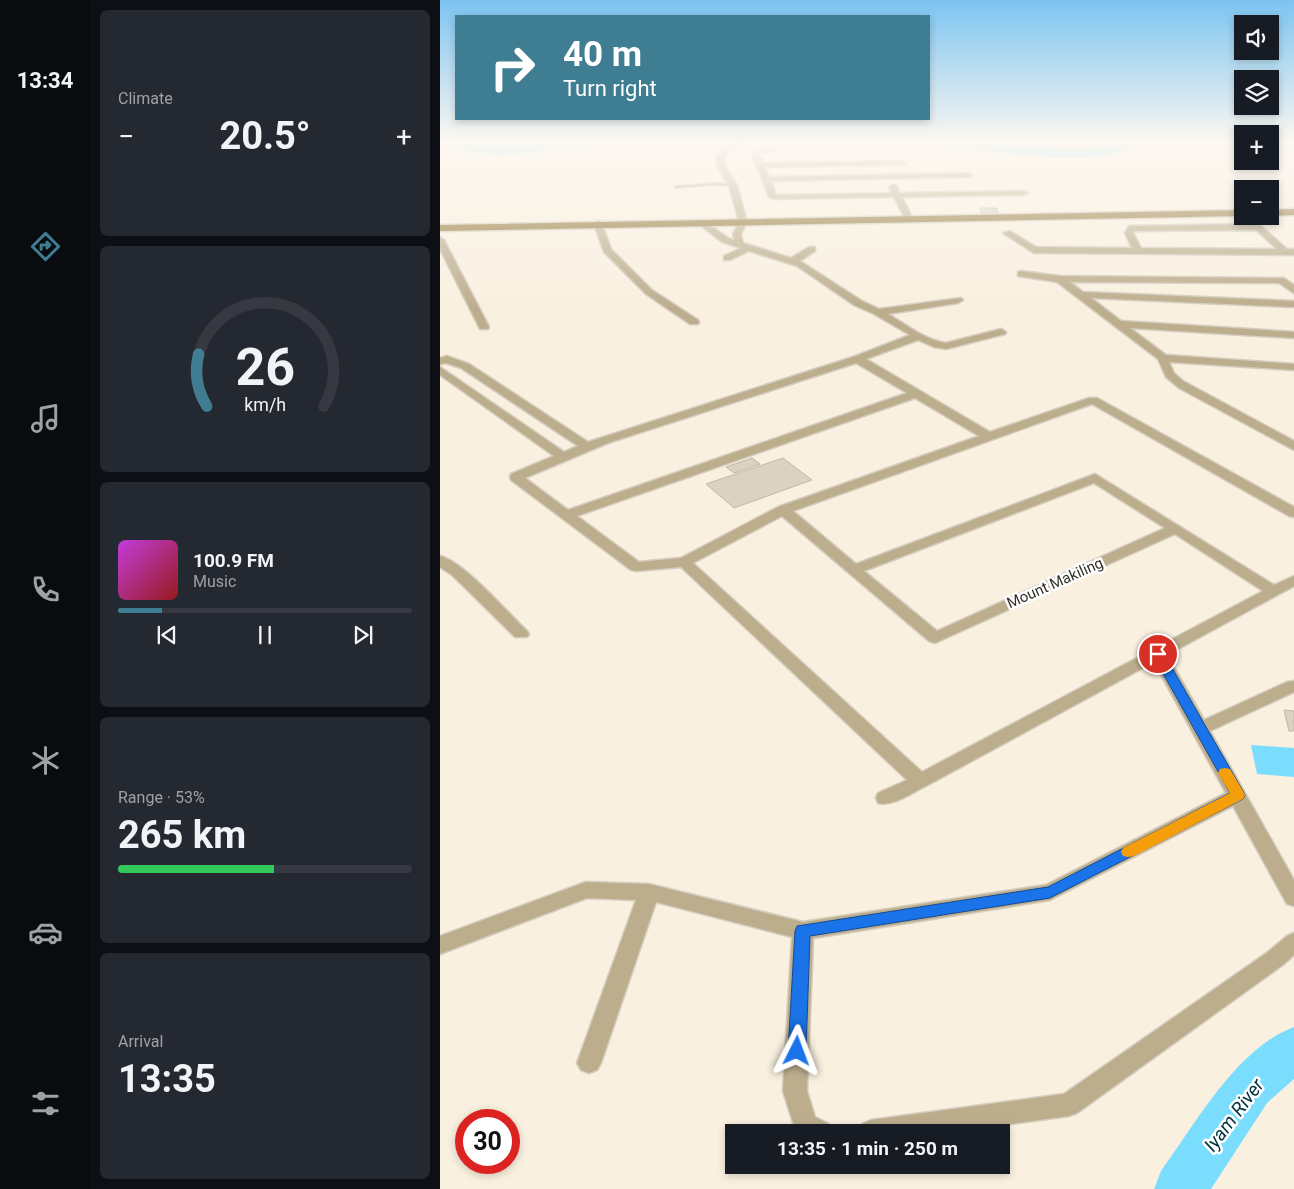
<!DOCTYPE html>
<html lang="en">
<head>
<meta charset="utf-8">
<style>
  :root { --surface:#171b24; --page:#242831; --text:#f1f3f6; --muted:#9ea1a6; --line:#363941; --accent:#3e7d92 }
  body { margin:0; font-family:Roboto,sans-serif; background:var(--page); color:var(--text); height:100vh; display:flex; flex-direction:column; font-size:19px; white-space:nowrap }
  * { box-sizing:border-box; margin:0 }
  p { font-size:16px; color:var(--muted) }
  .icon { flex:none; width:28px; height:28px; fill:none; stroke:currentColor; stroke-width:2; stroke-linecap:round; stroke-linejoin:round }
  .map { position:relative; flex:1; overflow:hidden }
  .side { display:flex; flex-direction:column; gap:10px; padding:10px; background:#0d0f14; width:350px }
  .side>* { flex:none }
  .hud { position:absolute; left:15px; top:15px; width:475px; height:105px; border-radius:0px; box-shadow:0 2px 8px #0003; background:#3e7d92; color:#fff; overflow:hidden }
  .controls { position:absolute; left:794px; top:15px; display:grid; gap:10px }
  .controls a { display:grid; place-items:center; width:45px; height:45px; border-radius:0px; background:var(--surface); box-shadow:0 2px 8px #0003; font-size:25px }
  .speed { position:absolute; left:15px; top:1109px; display:flex; gap:10px; font-size:25px; font-weight:700; text-align:center }
  .speed>* { display:grid; place-content:center; width:65px; height:65px; border-radius:50%; background:var(--surface); box-shadow:0 2px 8px #0003; line-height:1 }
  .speed .limit { border:8px solid #d22; background:#fff; color:#111 }
  .pin { position:absolute; display:grid; place-items:center; width:42px; height:42px; color:#fff; margin:-21px; border:2px solid #fff; border-radius:50%; box-shadow:0 1px 5px #0007 }
  .me { position:absolute; width:55px; margin:-28px; rotate:3deg; stroke-linejoin:round; filter:drop-shadow(0 0 4px #0008) }
  .turn { display:flex; align-items:center; gap:18px; height:105px; padding:0 25px; font-size:22px }
  .turn .icon { width:65px; height:65px; stroke-width:2.5 }
  .turn b { display:block; font-size:35px; line-height:42px }
  .big { font-size:38px; font-weight:700; line-height:1.1 }
  .side .tile { flex:1; display:flex; flex-direction:column; justify-content:center; gap:8px; min-width:0; padding:0 18px; border-radius:8px; background:var(--page) }
  .side .dial { align-items:center; gap:0 }
  .dial svg { height:130px; overflow:visible; fill:none; stroke:var(--line); stroke-width:7; stroke-linecap:round; text-anchor:middle }
  .dial text { fill:var(--text); stroke:none }
  .song { display:flex; align-items:center; gap:15px }
  .cover { width:60px; height:60px; border-radius:8px; background:linear-gradient(135deg,hsl(290 70% 55%),hsl(0 70% 35%)) }
  .played { height:5px; border-radius:2px; background:linear-gradient(90deg,var(--accent) 15%,var(--line) 15%) }
  .keys { display:flex; justify-content:space-around; direction:ltr }
  .heat { display:flex; justify-content:space-between; align-items:center; font-size:28px; direction:ltr }
  .charge { height:8px; border-radius:4px; background:linear-gradient(90deg,#34c759 53%,var(--line) 0) }
  .trip { position:absolute; left:285px; top:1124px; width:285px; height:50px; border-radius:0px; background:var(--surface); box-shadow:0 2px 8px #0003; font-weight:700; line-height:50px; text-align:center }
  main { display:flex; flex:1; min-height:0 }
  .dock { display:flex; flex-direction:column; width:90px; justify-content:space-around; align-items:center; background:#090b0e; color:var(--muted) }
  .dock .icon { width:35px; height:35px }
  .dock .active { color:var(--accent) }
  .dock b { font-size:22px; color:var(--text) }
  .map>svg:first-child { display:block }
  .water { fill:#7addfe }
  .lines { fill:none; stroke-linecap:round; stroke-linejoin:round }
  .river { fill:#7addfe; fill-rule:evenodd }
  .building { fill:#dbd2c1; stroke:#c1b9a9 }
  .service-casing { stroke:#d5cdbe; stroke-width:2 }
  .minor-casing { stroke:#d5cdbe; stroke-width:3 }
  .primary-casing { stroke:#d5cdbe; stroke-width:3 }
  .service { fill:#bcad8d; fill-rule:evenodd }
  .minor { fill:#bcad8d; fill-rule:evenodd }
  .primary { fill:#8f7334; fill-rule:evenodd }
  .route { fill:#1a73e8; stroke:#114b97 }
  .slow { fill:#f59e0b }
  .labels { text-anchor:middle; dominant-baseline:central; stroke-width:5; stroke-linejoin:round; paint-order:stroke }
  .street-label { font-size:15px; fill:#312e27; stroke:#fff }
  .near-water-label { font-size:19px; font-style:italic; fill:#01323f; stroke:#fff }
</style>
</head>
<body>
<main>
<nav class="dock">
<b>13:34</b>
<svg class="icon active" aria-label="directions" viewBox="0 0 24 24"><path d="M12 3l9 9-9 9-9-9zM9 14v-3h6M13 9l2 2-2 2"/></svg>
<svg class="icon" aria-label="music" viewBox="0 0 24 24"><path d="M9 18V5l10-2v13"/><circle cx="6" cy="18" r="3"/><circle cx="16" cy="16" r="3"/></svg>
<svg class="icon" aria-label="phone" viewBox="0 0 24 24"><path d="M5 4h4l2 5-3 2q2 4 5 5l2-3 5 2v4C11 20 4 13 5 4z"/></svg>
<svg class="icon" aria-label="climate" viewBox="0 0 24 24"><path d="M12 3v18M4 7l16 10M4 17L20 7"/></svg>
<svg class="icon" aria-label="car" viewBox="0 0 24 24"><path d="M5 17H2v-5l4-1 3-4h7l3 4 3 1v5h-3M9 17h6M6 11h13"/><circle cx="7" cy="17" r="2"/><circle cx="17" cy="17" r="2"/></svg>
<svg class="icon" aria-label="filters" viewBox="0 0 24 24"><path d="M4 7h16M4 17h16"/><circle cx="9" cy="7" r="2"/><circle cx="15" cy="17" r="2"/></svg>
</nav>
<section class="side">
<div class="tile"><p>Climate</p>
<div class="heat"><a>−</a><b class="big">20.5°</b><a>+</a></div>
</div>
<div class="tile dial"><svg viewBox="0 0 100 80">
<path d="M14 69A42 42 0 1 1 86 69"/>
<path d="M14 69A42 42 0 0 1 9 37" stroke="#3e7d92"/>
<text x="50" y="56" font-size="32" font-weight="700">26</text>
<text x="50" y="72" font-size="11">km/h</text>
</svg></div>
<div class="tile">
<div class="song"><i class="cover"></i><div><b>100.9 FM</b><p>Music</p></div></div>
<div class="played"></div>
<div class="keys"><svg class="icon" aria-label="previous" viewBox="0 0 24 24"><path d="M18 5L8 12l10 7zM5 5v14"/></svg><svg class="icon" aria-label="pause" viewBox="0 0 24 24"><path d="M8 5v14M16 5v14"/></svg><svg class="icon" aria-label="next" viewBox="0 0 24 24"><path d="M6 5l10 7-10 7zM19 5v14"/></svg></div>
</div>
<div class="tile"><p>Range · 53%</p><b class="big">265 km</b><div class="charge"></div></div>
<div class="tile"><p>Arrival</p><b class="big">13:35</b></div>
</section>
<div class="map">
<svg width="854" height="1189" viewBox="0 0 854 1189">
  <rect width="100%" height="100%" fill="#f9f0df"/>
  <path class="water" d="M811,745L854,748V777L817,774Z"/>
  <g class="lines">
    <path class="river" d="M10,143L56,145L140,143L138,146L133,147C94,152 50,161 12,146Z
      M507,143L630,147L670,146L677,143H695C678,169 545,152 514,147L509,146Z
      M854,1027V1079L827,1103L771,1189H714L721,1171C756,1123 797,1048 854,1027Z"/>
  </g>
  <path class="building" d="M540,208H556L559,214H542Z
    M312,458L320,464L294,473L286,467Z
    M343,458L372,480L294,508L266,484Z
    M844,710L854,711V731H849Z"/>
  <g class="lines">
    <defs>
      <path id="service" d="M274,183L293,184L295,185L293,186L274,185L236,188L234,187L236,186Z"/>
      <path id="minor" d="M295,143H304L292,150L284,157L286,168L297,185L307,222L301,234L303,243L351,258L369,247H375V251L360,261L422,301L439,309L521,298L523,300L518,303L448,314C465,324 485,340 506,343L561,329L566,332L565,334L506,349L494,347L478,340L426,359L550,432L649,398H657L854,507V517L849,516L652,404L353,511L416,564L655,474L834,585L854,576V586L727,655L764,720L847,682L854,681V692L770,731L854,880V906L847,904L793,806L610,900L373,938L367,1091L375,1117L389,1124L392,1132H356L343,1091L352,937L216,902L161,1063L157,1070L149,1073L141,1070L137,1063L196,900L147,898L0,954V936L146,882L209,884L363,922L606,885L786,793L714,662L486,786C473,792 453,807 438,803L436,798L438,793L467,780L241,567L196,571L191,570L71,480L70,477L71,474L114,456L0,375V367L124,452L138,446L21,368L6,363L0,364V358L7,356L29,364L148,442L413,357L470,335L434,314L414,305L357,266L309,251L290,260H284V256L301,248L282,242L256,222L263,220L288,238L294,240L293,234L299,222L289,185L278,168L276,157L286,146ZM416,363L467,393L128,510L85,478L168,443ZM475,398L539,436L338,507L241,558L199,562L137,516ZM654,483L725,528L497,631L424,571ZM342,516L489,641L495,643L735,534L823,591L482,772L253,563Z
        M331,148L335,150L334,152L319,154L323,163L462,161L466,163L462,165L325,167L329,177L529,173L533,175L529,177L331,181L336,195L452,193L449,187L453,185H456L460,193L584,191L588,193L584,195L462,197L473,219L469,222L465,219L454,197L333,199L329,197L311,152Z
        M811,217L847,249H854V255L594,253L563,233L570,231L596,247L692,248L685,233L689,226L811,224L807,220ZM816,230L837,249L701,248L693,233L695,231Z
        M160,221L164,224L163,227L171,249L212,290L258,320L259,322L258,324H250L206,294L164,252L155,227L157,222Z
        M0,237L4,240L49,327L48,329H40L0,249Z
        M581,271L620,276L844,278L854,285V293L839,283L630,282L643,292L854,301V307L651,298L681,321L854,332V338L690,328L726,355L854,364V370L729,362L734,373L743,381L854,441V450L739,388L726,377L718,359L617,282L578,276V272Z
        M0,556C23,561 68,613 87,631L89,634L87,637H75L12,575L0,567Z
        M854,933V955L844,964L637,1113L629,1116L511,1132H419L422,1124L431,1120L624,1094L828,952L847,936Z"/>
      <path id="primary" d="M854,209V215L830,216V210Z
        M802,210V216L0,231V225Z"/>
    </defs>
    <use href="#service" class="service-casing"/>
    <use href="#minor" class="minor-casing"/>
    <use href="#primary" class="primary-casing"/>
    <use href="#service" class="service"/>
    <use href="#minor" class="minor"/>
    <use href="#primary" class="primary"/>
  </g>
  <linearGradient id="sky" x2="0" y2="1"><stop stop-color="#7cc4f1"/><stop offset="0.46" stop-color="#fcf8f1"/><stop offset="1" stop-color="#fcf8f1" stop-opacity="0"/></linearGradient>
  <rect width="854" height="309" fill="url(#sky)"/>
  <path class="route" d="M718,650L724,654L803,791L805,795L803,799L610,898L370,936L366,1051L363,1056L357,1058L351,1056L348,1051L355,931L357,926L608,887L790,793L712,654Z"/>
  <path class="slow" d="M785,768L790,769L803,791L805,795L803,799L694,856L688,857L683,856L681,852L683,848L790,793L778,773L780,769Z"/>
  <g class="labels">
    <g class="street-label">
      <text transform="translate(615 583) rotate(-24)">Mount Makiling</text>
    </g>
    <g class="near-water-label">
      <text transform="translate(794 1115) rotate(-53)">Iyam River</text>
    </g>
  </g>
</svg>
<div class="controls">
<a><svg class="icon" aria-label="sound" viewBox="0 0 24 24"><path d="M4 9h4l5-4v14l-5-4H4zM17 9q2 3 0 6"/></svg></a>
<a><svg class="icon" aria-label="layers" viewBox="0 0 24 24"><path d="M12 4l9 5-9 5-9-5zM3 14l9 5 9-5"/></svg></a>
<a>+</a>
<a>−</a>
</div>
<div class="speed"><div class="limit">30</div></div>
<div class="pin" style="left:718px;top:654px;background:#d93025"><svg class="icon" aria-label="arrive" viewBox="0 0 24 24"><path d="M6 21V4h12l-3 4 3 4H6"/></svg></div>
<svg class="me" style="left:357px;top:1051px" viewBox="-20 -20 40 40"><path d="M0-17L14 15 0 8-14 15z" fill="#1a73e8" stroke="#fff" stroke-width="4"/></svg>
<div class="trip">13:35 · 1 min · 250 m</div>
<div class="hud">
<div class="turn"><svg class="icon" aria-label="right" viewBox="0 0 24 24"><path d="M7 20v-9h11M14 6l5 5-5 5"/></svg><div><b>40 m</b>Turn right</div></div>
</div>
</div>
</main>
</body>
</html>
